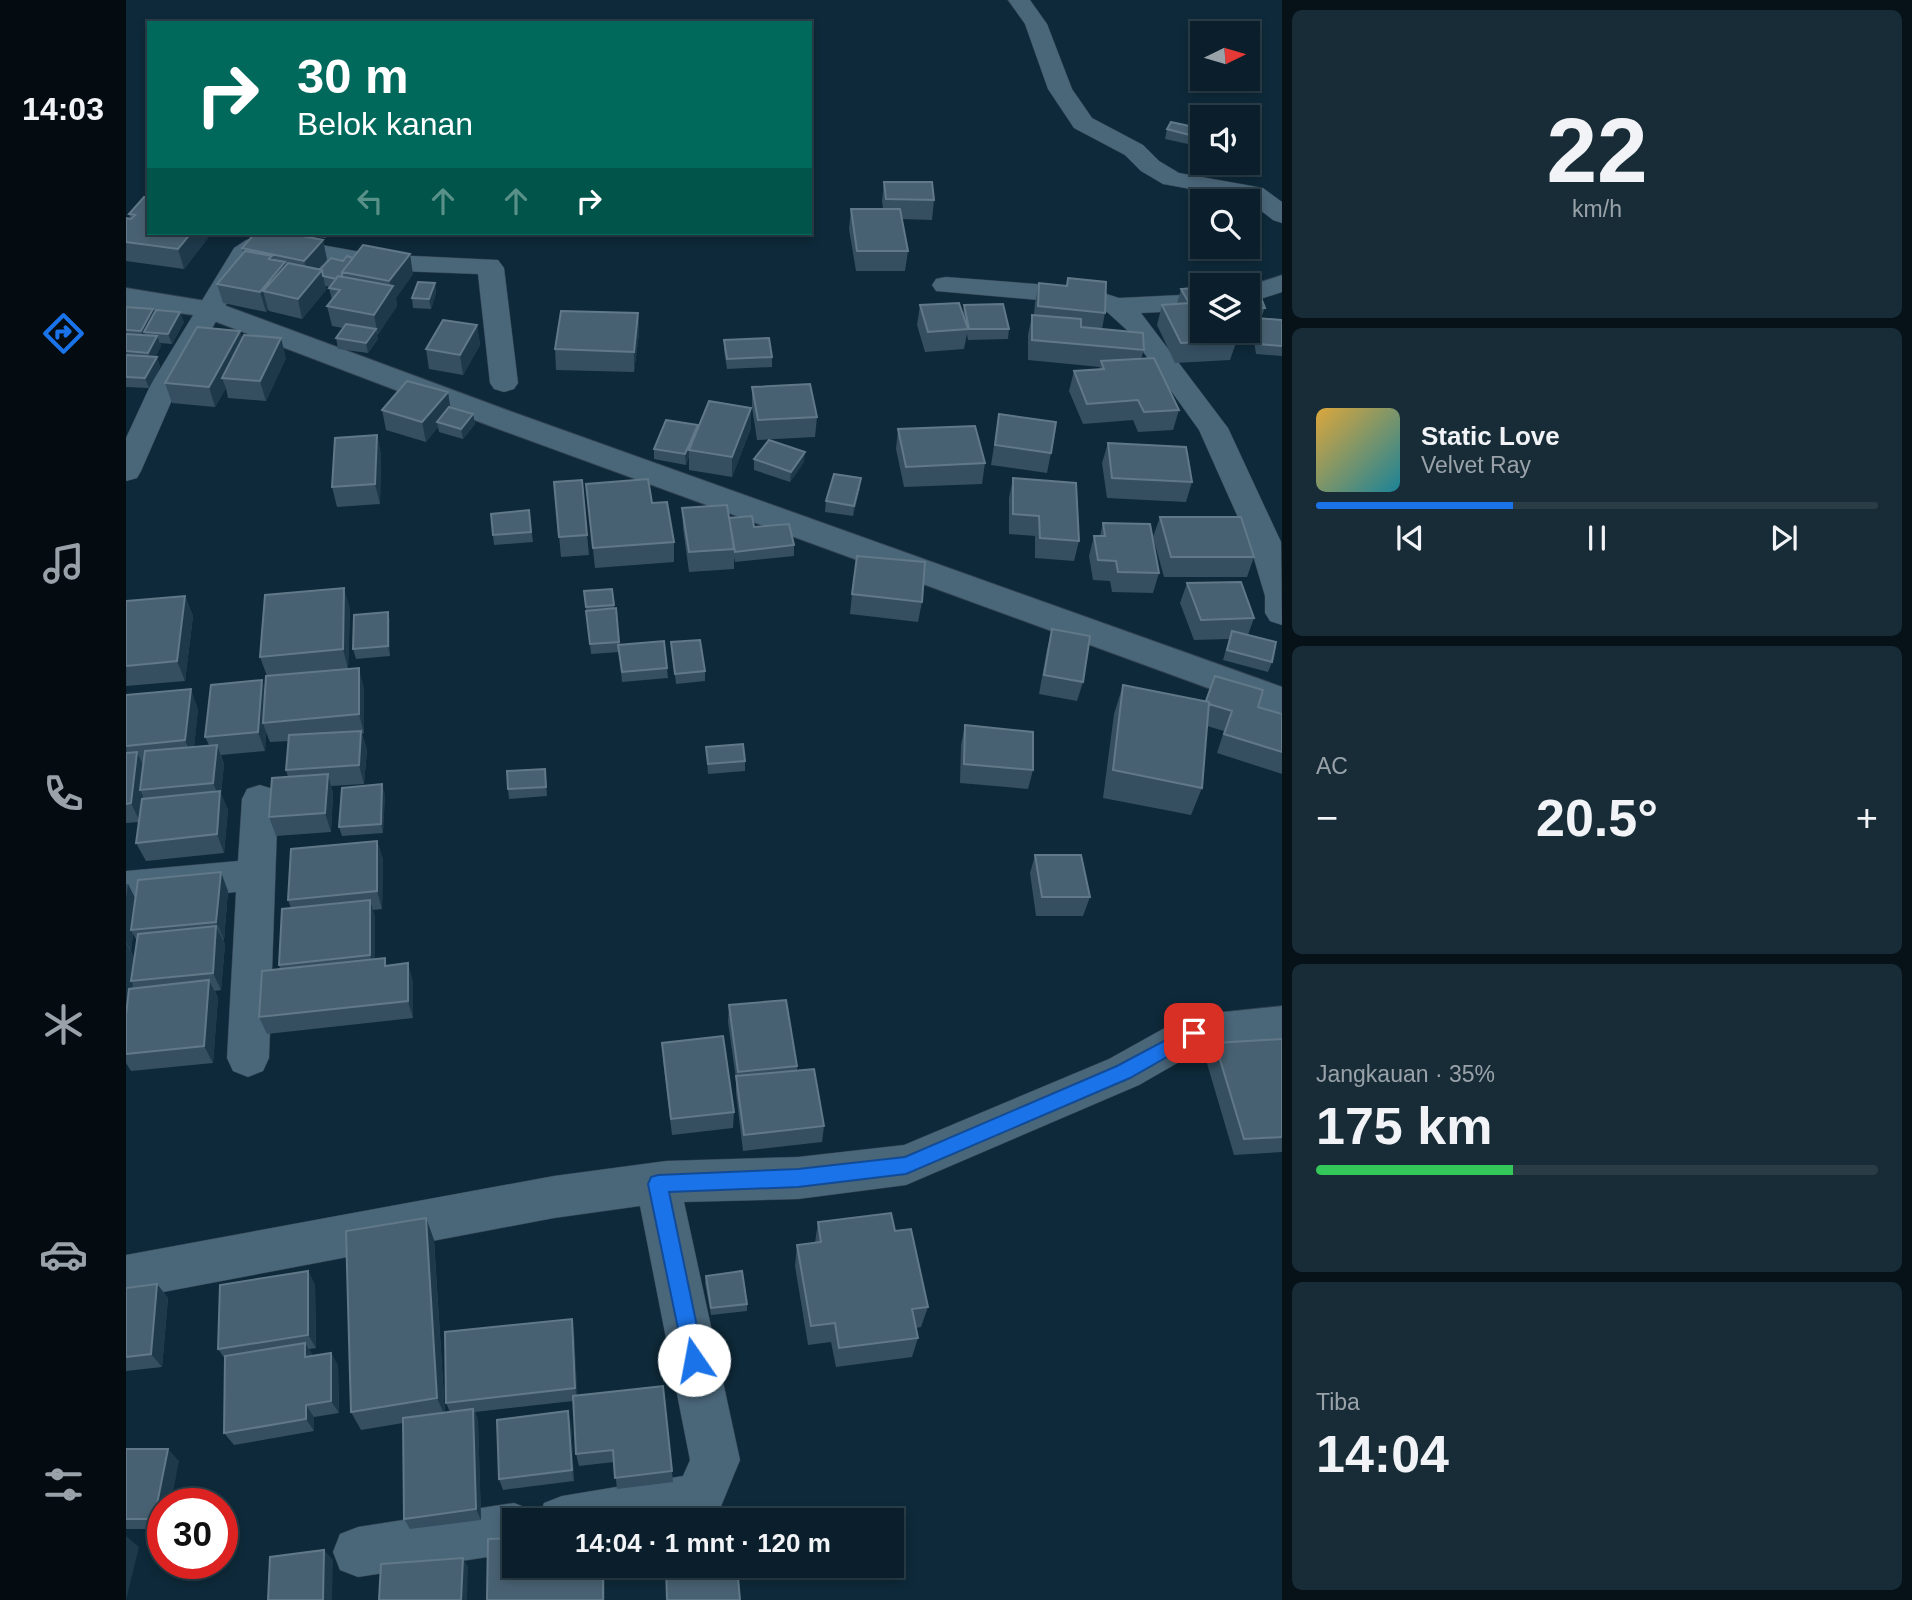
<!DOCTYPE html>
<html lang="id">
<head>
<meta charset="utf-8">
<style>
  :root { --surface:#0a1f2b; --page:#182c37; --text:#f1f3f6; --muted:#99a2a9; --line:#2a3d47; --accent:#1a73e8 }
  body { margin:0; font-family:Arial,sans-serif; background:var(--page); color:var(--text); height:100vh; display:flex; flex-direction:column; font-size:26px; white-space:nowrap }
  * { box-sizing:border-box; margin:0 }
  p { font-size:23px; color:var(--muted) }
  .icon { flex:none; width:38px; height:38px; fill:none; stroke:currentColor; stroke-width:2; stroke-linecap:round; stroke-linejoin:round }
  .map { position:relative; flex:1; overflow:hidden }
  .details { display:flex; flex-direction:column; gap:10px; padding:10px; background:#061118; width:630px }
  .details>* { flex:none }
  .banner { position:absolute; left:21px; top:21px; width:665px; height:214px; border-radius:0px; box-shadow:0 4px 10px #0003,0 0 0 2px var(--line); background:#00695c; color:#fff; overflow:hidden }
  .needle { width:46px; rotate:85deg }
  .tools { position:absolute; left:1064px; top:21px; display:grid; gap:14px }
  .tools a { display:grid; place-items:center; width:70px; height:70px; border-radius:0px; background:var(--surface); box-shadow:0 4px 10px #0003,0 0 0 2px var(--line); font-size:35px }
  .speed { position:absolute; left:21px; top:1488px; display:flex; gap:14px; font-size:35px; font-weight:700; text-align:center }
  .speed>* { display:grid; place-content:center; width:91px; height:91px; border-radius:50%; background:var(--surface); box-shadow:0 4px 10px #0003,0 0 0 2px var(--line); line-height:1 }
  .speed .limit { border:10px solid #d22; background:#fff; color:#111 }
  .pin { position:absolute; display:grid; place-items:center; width:60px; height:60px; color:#fff; margin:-30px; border-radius:14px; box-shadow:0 4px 10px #0006 }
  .me { position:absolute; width:77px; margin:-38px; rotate:348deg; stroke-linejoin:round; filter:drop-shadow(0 0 5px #0008) }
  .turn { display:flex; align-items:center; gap:24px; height:147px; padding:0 35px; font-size:32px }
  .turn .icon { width:91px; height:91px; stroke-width:2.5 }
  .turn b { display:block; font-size:49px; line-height:60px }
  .lanes { display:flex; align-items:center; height:66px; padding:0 35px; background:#0003; justify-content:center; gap:35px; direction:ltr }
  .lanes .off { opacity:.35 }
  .big { font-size:52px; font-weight:600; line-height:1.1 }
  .details .card { flex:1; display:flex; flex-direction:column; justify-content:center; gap:10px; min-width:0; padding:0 24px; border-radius:10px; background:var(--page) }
  .details .dial { align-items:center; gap:0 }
  .dial b { font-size:91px; line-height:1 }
  .song { display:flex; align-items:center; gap:21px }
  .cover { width:84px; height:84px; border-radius:10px; background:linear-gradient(135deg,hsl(40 70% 55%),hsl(190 70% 35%)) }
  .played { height:7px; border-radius:4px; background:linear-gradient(90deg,var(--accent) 35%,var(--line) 35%) }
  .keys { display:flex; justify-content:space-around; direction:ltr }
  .heat { display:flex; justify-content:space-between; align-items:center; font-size:38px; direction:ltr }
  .charge { height:10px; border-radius:5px; background:linear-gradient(90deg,#34c759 35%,var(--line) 0) }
  .trip { position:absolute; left:376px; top:1508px; width:402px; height:70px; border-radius:0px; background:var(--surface); box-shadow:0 4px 10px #0003,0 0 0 2px var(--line); font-weight:600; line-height:70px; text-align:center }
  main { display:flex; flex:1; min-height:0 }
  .dock { display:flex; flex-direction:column; width:126px; justify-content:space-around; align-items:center; background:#040c11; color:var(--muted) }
  .dock .icon { width:49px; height:49px }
  .dock .active { color:var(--accent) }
  .dock b { font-size:32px; color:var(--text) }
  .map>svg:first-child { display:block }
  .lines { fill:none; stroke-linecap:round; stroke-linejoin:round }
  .minor-casing { stroke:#324251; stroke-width:1 }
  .tertiary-casing { stroke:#324251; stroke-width:2 }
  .minor { fill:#4a6679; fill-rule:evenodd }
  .tertiary { fill:#4a6679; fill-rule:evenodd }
  .wall { fill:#354f61; fill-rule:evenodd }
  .shaded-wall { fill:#1e394a }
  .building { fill:#486172; stroke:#607887; stroke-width:2 }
  .route { fill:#1a73e8; stroke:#114b97; stroke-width:2 }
</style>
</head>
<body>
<main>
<nav class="dock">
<b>14:03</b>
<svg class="icon active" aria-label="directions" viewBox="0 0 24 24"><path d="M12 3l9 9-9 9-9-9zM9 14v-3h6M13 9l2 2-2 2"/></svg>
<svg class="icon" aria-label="music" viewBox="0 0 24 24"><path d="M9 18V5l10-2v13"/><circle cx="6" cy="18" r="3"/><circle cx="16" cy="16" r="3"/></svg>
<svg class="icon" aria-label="phone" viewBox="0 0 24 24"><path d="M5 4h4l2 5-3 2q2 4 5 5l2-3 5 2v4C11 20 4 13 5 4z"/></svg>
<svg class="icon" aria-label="climate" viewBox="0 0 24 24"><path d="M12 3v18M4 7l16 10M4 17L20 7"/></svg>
<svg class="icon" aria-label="car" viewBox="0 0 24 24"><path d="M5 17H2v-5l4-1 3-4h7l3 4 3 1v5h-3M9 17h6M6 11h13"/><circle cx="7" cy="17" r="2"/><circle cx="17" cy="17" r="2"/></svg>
<svg class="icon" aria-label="filters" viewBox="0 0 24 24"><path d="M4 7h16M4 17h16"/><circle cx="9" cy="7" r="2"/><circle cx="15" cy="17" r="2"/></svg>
</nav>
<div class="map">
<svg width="1156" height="1600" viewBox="0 0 1156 1600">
  <rect width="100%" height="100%" fill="#0e2939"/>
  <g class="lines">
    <defs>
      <path id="minor" d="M882,0H904L921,24L946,89L966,118L1017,145L1033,161L1053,173L1137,188L1156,202V223L1147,220L1120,199L1037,184L1015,171L999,155L948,128L922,89L899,24Z
        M146,236L246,254L372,260L378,268L392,383L388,389L378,392L368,389L364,383L352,274L246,270L146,252L136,253L127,259L53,384L15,471L11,478L0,481V438L25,384L108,248L120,240Z
        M1156,275V292L1122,303V286Z
        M820,277L962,288L993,298L1076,294V310L1015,313L1102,428L1155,542L1156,625L1144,621L1139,613V596L1123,542L1073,430L1003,332L981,312L958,304L810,291L806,285L810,279Z
        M134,785L147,789L152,799L143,1058L137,1071L122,1077L107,1071L101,1058L110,892L0,903V871L112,861L116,799L121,789Z
        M1156,1006V1042L1074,1050L1013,1085L780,1185L672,1199L558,1202L614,1460L591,1516L578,1521H411L418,1503L436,1496L557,1476L564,1460L514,1206L428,1218L0,1299V1255L428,1176L540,1161L672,1157L778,1145L983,1059L1053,1020L1068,1015Z
        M388,1503L406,1510L410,1521H388V1553L232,1577L214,1570L207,1552L214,1534L232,1527Z"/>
      <path id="tertiary" d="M0,288L92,303L389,413L1156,687V715L367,427L75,316L0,306Z"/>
    </defs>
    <use href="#minor" class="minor-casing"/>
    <use href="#tertiary" class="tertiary-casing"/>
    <use href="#minor" class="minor"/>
    <use href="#tertiary" class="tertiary"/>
  </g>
  <path class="wall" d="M1068,127L1065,137L1062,144L1039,139L1041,129Z
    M758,182L808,200L806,220L776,219L782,251L779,271H730L723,229L725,209H757L756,201Z
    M18,197L82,238L58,269L0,261V218L4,219L3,214Z
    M164,233H203L200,238L171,235L197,240L201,260L193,269L217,261L287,274L270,298L271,306L251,335L252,339L242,353L212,349L210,338L217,328L206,326L201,306L206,300L203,288L204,287L199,286L200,290L176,319L143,311L142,309L140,312L97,303L91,284L117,253L116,248Z
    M942,278L979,313L976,329L1018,350L1015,359L1053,410L1047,430L1012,432L1007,420L957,424L943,391L948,371L973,369L974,367L902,360V335L906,315H908L909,303L913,283L940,286Z
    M309,283L310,293L305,309L287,308L286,298Z
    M1055,289L1111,340L1104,360L1049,363L1031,325L1036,305L1051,304Z
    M1122,295L1139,308L1135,318H1122Z
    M794,305L837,315L838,305L883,329L882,339L842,340L841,334L838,349L799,352L791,325Z
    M0,307L58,322L46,344L34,343L35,346L29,357H31L34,367L23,388L0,387Z
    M512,313L513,333L508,372L430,370L429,349Z
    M1130,318L1156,320V356L1130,354L1126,329Z
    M351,325L354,345L337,375L303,369L300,349Z
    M114,331L116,339L160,358L140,401L102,398L100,388L89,407L46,403L39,383Z
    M598,340L646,357V367L601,369L598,350Z
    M626,387L691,417L689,437L631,440L626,407Z
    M322,392L324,408L347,414L349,424L337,439L313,432L312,427L300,442L260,430L256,410Z
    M873,414L925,453L921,473L865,465Z
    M572,425L625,428L606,477L563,470V457L560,465L528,459V449Z
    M772,429L859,463L856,484L778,487L770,449Z
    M251,435L255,455L254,504L211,507L206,487Z
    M982,443L1066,482L1060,502L981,498L976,463Z
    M628,459L678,462L664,482L628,470Z
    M887,478L953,541L948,561L909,558V536L883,534V498Z
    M456,480L463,555L435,557L428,482Z
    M460,484L526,503L548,542V562L469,568Z
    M734,488L727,516L699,512L700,501Z
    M556,508L603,518L628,527L668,545V556L609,562L608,557V569L563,572L557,528Z
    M403,510L407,542L368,545L367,535Z
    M1034,517L1128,557L1121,577H1038L1027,537Z
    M977,523L1033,573L1027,593L986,592L984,581L967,580L963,556L968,536H974Z
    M1061,583L1128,618L1122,635L1146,662L1142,672L1097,660L1103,639L1068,640L1054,603Z
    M486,589L488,608H490L494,645L541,668L542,678L496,682L493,652L465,654L458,591Z
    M726,594L796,602L792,622L724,614Z
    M59,596L67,616L59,681L0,686V601Z
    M224,608L222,669L238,688V733L236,734L241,750L238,784L205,786L207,793L205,832L150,836L143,817L162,777L160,770L163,741L144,742L140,732L139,751L95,755L98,764L95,794L102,810L98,853L20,861L10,843L13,822L0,823V695L72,709L68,747L83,745L79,737L139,690L141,676L134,657Z
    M262,612L264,622V656L230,659L227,649Z
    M926,629L957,682L951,701L913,694L921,649Z
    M545,642L579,671V681L550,684Z
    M1089,676L1132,707L1156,714V774L1091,753L1098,731L1081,726L1076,788L1065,815L977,798L988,714L997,685L1079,701Z
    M839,725L907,770L902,789L834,783L835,745Z
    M580,747L619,761V771L582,774Z
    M419,769L421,796L383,799L382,789Z
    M259,794L257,833L216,836L213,827Z
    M251,841L257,860L256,909L247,910L249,918V959L287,981V1018L141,1034L133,1017L154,969L153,965L165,908L162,900Z
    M909,855L964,897L957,916H910L904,873Z
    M0,884H2L9,898L102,891L98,940H97L99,944L95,990L89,991L92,998L87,1063L5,1071L0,1063ZM7,934L11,941L8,958L5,951Z
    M603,1005L671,1066V1070L698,1126L696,1142L617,1151L610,1093V1079L602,1022Z
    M1156,1039V1152L1108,1155L1080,1060L1089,1043Z
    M536,1043L608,1112L607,1128L546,1135L537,1060Z
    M300,1218L308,1240L319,1413L324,1412L320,1403L448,1332L451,1396L546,1471L547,1482L491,1489L488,1462L453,1466L450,1454L447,1401L349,1412L352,1421L355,1520L284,1529L278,1519L277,1423L235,1430L225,1412Z
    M692,1222L769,1231L802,1307L795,1327L790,1328L792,1338L786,1357L710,1367L705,1342L682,1345L669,1266L671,1245L689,1243Z
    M182,1271L189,1285L190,1348L183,1349L187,1356L205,1353L212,1366L213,1413L188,1417V1431L108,1445L98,1433L99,1359L92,1349Z
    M580,1276L621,1304V1311L585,1315L579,1283Z
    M31,1284L42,1298L36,1367L0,1371V1288Z
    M445,1423L448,1481L377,1490L373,1479Z
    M0,1449L53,1461L37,1503V1529H0Z"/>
  <path class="shaded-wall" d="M65,233H81L82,238L58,269L52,249Z
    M197,240L201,260L183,280L178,261Z
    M284,254L287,274L270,298L271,306L252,335L248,315L265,290L263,281Z
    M146,256L150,273L159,262L164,282L137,291L142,309L140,312L134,292L143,259Z
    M196,270L200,290L176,319L172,299Z
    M309,283L310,293L305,309L303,299Z
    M27,309L31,319L18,332L20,338L18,341L15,331Z
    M54,312L58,322L46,344L42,334Z
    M512,313L513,333L508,372V352Z
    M351,325L354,345L337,375L334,355Z
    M250,329L252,339L242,353L240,343Z
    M114,331L119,351L96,378L100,388L89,407L83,387Z
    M31,336L35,346L26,363L22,353Z
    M155,338L160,358L140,401L134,381Z
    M31,357L34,367L23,388L19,378Z
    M322,392L325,412L311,422L312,427L300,442L296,422Z
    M625,408V428L606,477V457Z
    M347,414L349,424L337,439L335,429Z
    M572,425L563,450V457L560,465L559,454Z
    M251,435L255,455L254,504L249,484Z
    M679,452L678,462L664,482L665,472Z
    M735,478L734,488L727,516L728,506Z
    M218,588L224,608L222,669L217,649Z
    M59,596L67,616L59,681L51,661Z
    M262,612L264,622V656L262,646Z
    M233,668L238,688V733L233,714Z
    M136,680L142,700L137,723L140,732L139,751L132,732Z
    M65,689L72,709L67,760L59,740Z
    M235,731L241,750L238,784L233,765Z
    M91,745L98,764L95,794L102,810L98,853L91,834L94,800L87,783Z
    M11,752L20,771L14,790L17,796L14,822L5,803Z
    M202,774L207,793L205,832L199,813Z
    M256,784L259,794L257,833L255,824Z
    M251,841L257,860L256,909L251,891Z
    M95,872L102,891L98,940L90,922Z
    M2,884L11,902L5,930L7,934L5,951L0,942V898Z
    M244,900L249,918V973L244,955Z
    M90,926L99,944L95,990L87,973Z
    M0,943L10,961L5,981L7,984L2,1022L0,1018Z
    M282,963L287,981V1018L282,1001Z
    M83,980L92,998L87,1063L78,1046Z
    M300,1218L308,1240L319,1416L311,1398Z
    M182,1271L189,1285L190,1348L182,1335Z
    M31,1284L42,1298L36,1367L25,1354Z
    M446,1319L448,1332L452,1401L449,1388Z
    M179,1343L187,1356L179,1357Z
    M205,1353L212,1366L213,1413L205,1401Z
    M180,1405L188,1417V1431L180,1419Z
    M347,1409L352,1421L355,1520L350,1509Z
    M442,1411L445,1423L448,1481L446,1470Z
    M42,1449L53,1461L45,1503H37V1527L28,1519Z
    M0,1536L13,1547L0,1600Z
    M198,1550L207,1560L206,1600H197Z
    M337,1558L342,1567L341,1600H335Z
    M477,1566H479V1600H477Z"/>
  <path class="building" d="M1045,122L1068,127L1064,135L1041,129Z
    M758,182H806L808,200L760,199Z
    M18,197H23V233H65L52,249L0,242V218L5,219L9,215L3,214Z
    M725,209H774L782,251H731Z
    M129,233H162L197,240L178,261L116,248Z
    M237,245L284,254L263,281L216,272Z
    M119,251L146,256L143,259L159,262L134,292L91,284Z
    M221,256L227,258L216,272V277L212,276L210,279L197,276L196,270L194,269L205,258L217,261Z
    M162,263L196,270L172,299L137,291Z
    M212,276L267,286L248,315L201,306L214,290L203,288Z
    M942,278L980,282L979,313L912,306L913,283L941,286Z
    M292,282L309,283L303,299L286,298Z
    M1076,287V331H1106L1111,340L1055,343L1036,305L1063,303L1055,289Z
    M1122,295H1134L1139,308H1122Z
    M833,303L842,329L802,332L794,305Z
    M877,304L883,329H843L838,305Z
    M0,307L27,309L15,331L0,330Z
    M30,310L54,312L42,334L18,332Z
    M435,311L512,313L508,352L429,349Z
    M906,315L955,319V327L1017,333L1018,350L906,340Z
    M1130,318L1156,320V346L1133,344Z
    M317,320L351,325L334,355L300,349Z
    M220,324L250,329L240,343L210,338Z
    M71,327L114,331L83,387L39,383Z
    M0,334L31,336L22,353L0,351Z
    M118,335L155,338L134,381L96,378Z
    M643,338L646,357L601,359L598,340Z
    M0,355L31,357L19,378L0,377Z
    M1028,358L1053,410L1018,412L1012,400L961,404L948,371L978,369L975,361Z
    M281,381L322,392L296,422L256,410Z
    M684,384L691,417L632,420L626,387Z
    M583,401L625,408L606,457L563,450Z
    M323,407L347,414L335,429L311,422Z
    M873,414L930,422L925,453L869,445Z
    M540,420L572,425L559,454L528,449Z
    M849,426L859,463L780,467L772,429Z
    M251,435L249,484L206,487L209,438Z
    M643,440L679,452L665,472L628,459Z
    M982,443L1060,447L1066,482L986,478Z
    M708,474L735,478L728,506L700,501Z
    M887,478L950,483L953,541L914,538L913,516L887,514Z
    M522,479L526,503L541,502L548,542L467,548L460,484Z
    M456,480L461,535L433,537L428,482Z
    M601,505L608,549L563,552L556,508Z
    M403,510L405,532L367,535L365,514Z
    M626,516L628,527L663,524L668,545L609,552L603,518Z
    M1034,517H1115L1128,557H1045Z
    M977,523L1024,524L1033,573L992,572L990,561L972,560L968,536H979Z
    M731,556L799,562L796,602L726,594Z
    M1115,582L1128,618L1075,620L1061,583Z
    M218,588L217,649L134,657L139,595Z
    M486,589L488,605L460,607L458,591Z
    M59,596L51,661L0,666V601Z
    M490,608L493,642L464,644L460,611Z
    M262,612V646L227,649L228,615Z
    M926,629L964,636L957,682L918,675Z
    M1106,631L1150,642L1146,662L1101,650Z
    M574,640L579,671L549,674L545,642Z
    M538,641L541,668L496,672L492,645Z
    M233,668V714L137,723L140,676Z
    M1089,676L1137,690L1132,707L1156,714V752L1098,734L1106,711L1083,704V702L1080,701Z
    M136,680L132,732L79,737L85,685Z
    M997,685L1083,702L1076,788L987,770Z
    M65,689L59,740L0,746V695Z
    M839,725L907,732V770L838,764Z
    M235,731L233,765L160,770L163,735Z
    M617,744L619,761L582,764L580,747Z
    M91,745L87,783L14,790L19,751Z
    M11,752L5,803L0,804V753Z
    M419,769L420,787L382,789L381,771Z
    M202,774L199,813L143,817L146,778Z
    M256,784L255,824L213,827L216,788Z
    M94,791L91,834L10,843L16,799Z
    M251,841V891L162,900L165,849Z
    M909,855H955L964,897H916Z
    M95,872L90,922L5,930L12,880Z
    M244,900V955L153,965L156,909Z
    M90,926L87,973L5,981L12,934Z
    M259,958V966L282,963V1001L133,1017L136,971Z
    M83,980L78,1046L0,1054V1015L3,989Z
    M660,1000L671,1066L612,1072L603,1005Z
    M597,1036L608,1112L545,1119L536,1043Z
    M1156,1039V1137L1118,1139L1089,1043Z
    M688,1069L698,1126L618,1135L610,1076Z
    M765,1213L769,1231L785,1229L802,1307L786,1309L792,1338L713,1348L709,1323L685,1326L671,1245L695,1242L692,1222Z
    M300,1218L311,1398L225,1412L220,1231Z
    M182,1271V1335L92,1349L94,1285Z
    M616,1271L621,1304L585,1308L580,1276Z
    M31,1284L25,1354L0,1357V1288Z
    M446,1319L449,1388L320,1403L319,1332Z
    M179,1343V1357L205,1353V1401L180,1405V1419L98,1433L99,1356Z
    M537,1386L546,1471L489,1478L487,1450L450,1454L447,1396Z
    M347,1409L350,1509L278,1519L277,1418Z
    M442,1411L446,1470L373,1479L371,1420Z
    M0,1449H42L28,1519H0Z
    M388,1538V1566H477V1600H361L362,1539Z
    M198,1550L197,1600H142L144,1557Z
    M337,1558L335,1600H253L255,1564Z
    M540,1566H611L614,1600H541Z"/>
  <path class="route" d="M1068,1025L1074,1027L1077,1033L1074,1038L1004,1078L780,1174L672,1187L543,1192L578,1360L575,1367L568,1370L560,1367L522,1184L525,1177L532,1175L672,1169L779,1157L991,1066Z"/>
</svg>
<div class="tools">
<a><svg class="needle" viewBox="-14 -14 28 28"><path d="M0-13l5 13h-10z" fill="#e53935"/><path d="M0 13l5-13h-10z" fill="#99a2a9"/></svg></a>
<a><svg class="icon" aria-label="sound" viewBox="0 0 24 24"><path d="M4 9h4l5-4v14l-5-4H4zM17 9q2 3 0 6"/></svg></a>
<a><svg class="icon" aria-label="search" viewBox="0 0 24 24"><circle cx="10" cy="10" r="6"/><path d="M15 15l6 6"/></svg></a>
<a><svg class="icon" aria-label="layers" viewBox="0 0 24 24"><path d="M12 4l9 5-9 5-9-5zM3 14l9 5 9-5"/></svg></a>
</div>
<div class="speed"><div class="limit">30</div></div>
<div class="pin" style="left:1068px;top:1033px;background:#d93025"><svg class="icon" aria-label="arrive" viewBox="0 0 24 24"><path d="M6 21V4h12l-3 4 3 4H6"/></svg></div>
<svg class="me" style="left:568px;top:1360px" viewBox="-20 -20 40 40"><circle r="19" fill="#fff"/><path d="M0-13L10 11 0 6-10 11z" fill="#1a73e8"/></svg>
<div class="trip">14:04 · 1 mnt · 120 m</div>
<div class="banner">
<div class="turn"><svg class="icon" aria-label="right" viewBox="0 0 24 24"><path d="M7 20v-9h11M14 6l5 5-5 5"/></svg><div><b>30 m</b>Belok kanan</div></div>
<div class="lanes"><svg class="icon off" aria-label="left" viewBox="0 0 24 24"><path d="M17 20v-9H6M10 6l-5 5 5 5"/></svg><svg class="icon off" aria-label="ahead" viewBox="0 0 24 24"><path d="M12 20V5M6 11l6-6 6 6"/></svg><svg class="icon off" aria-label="ahead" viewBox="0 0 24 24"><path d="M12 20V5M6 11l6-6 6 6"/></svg><svg class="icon" aria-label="right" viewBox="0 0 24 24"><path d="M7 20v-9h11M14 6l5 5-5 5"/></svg></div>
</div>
</div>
<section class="details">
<div class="card dial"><b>22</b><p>km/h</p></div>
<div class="card">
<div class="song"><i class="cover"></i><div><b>Static Love</b><p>Velvet Ray</p></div></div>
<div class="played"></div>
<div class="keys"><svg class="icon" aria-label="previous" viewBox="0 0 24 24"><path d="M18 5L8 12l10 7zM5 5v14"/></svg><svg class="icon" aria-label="pause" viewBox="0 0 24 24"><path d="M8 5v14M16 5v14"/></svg><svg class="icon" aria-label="next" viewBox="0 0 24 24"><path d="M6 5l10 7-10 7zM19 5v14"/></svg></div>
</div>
<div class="card"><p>AC</p>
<div class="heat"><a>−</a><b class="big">20.5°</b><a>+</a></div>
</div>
<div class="card"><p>Jangkauan · 35%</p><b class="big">175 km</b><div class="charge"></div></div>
<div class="card"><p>Tiba</p><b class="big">14:04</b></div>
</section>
</main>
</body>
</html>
